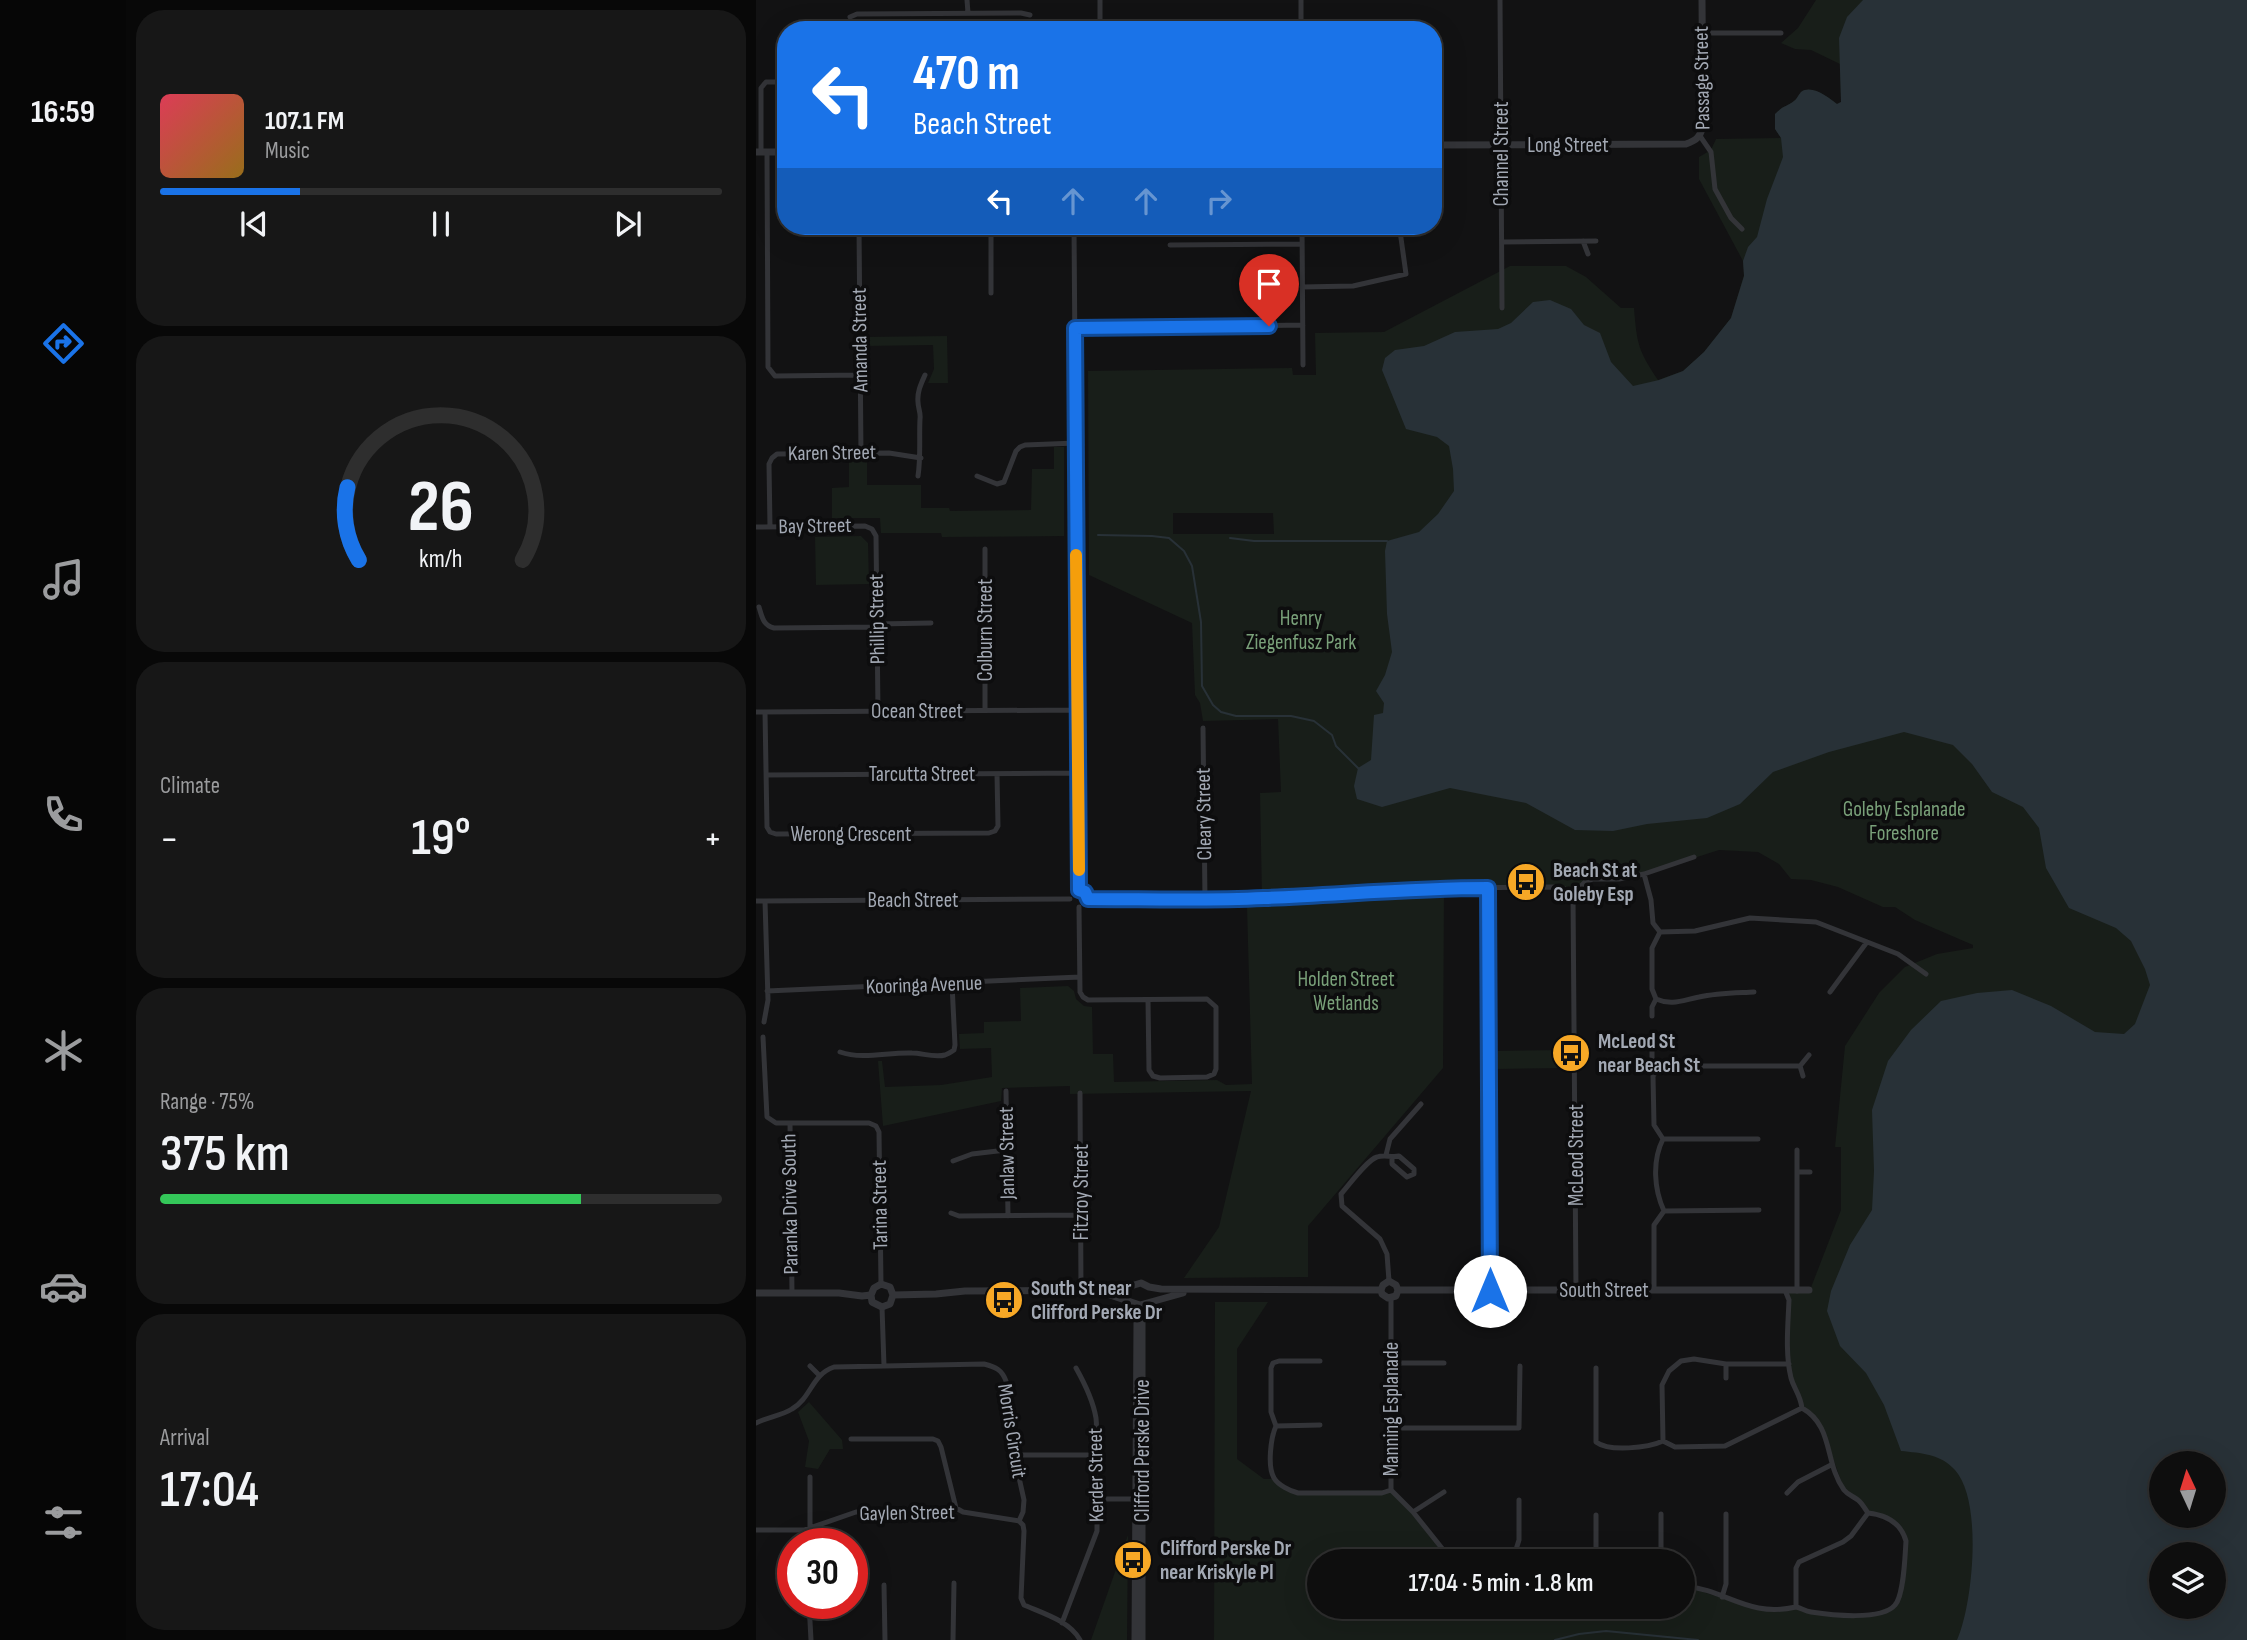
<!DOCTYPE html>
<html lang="en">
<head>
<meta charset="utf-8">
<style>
  :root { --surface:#0e0e0e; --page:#171717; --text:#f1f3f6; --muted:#9b9c9e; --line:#2e2e2e; --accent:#1a73e8 }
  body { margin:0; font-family:"Sofia Sans Condensed",sans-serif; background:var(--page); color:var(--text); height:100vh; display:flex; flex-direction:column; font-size:26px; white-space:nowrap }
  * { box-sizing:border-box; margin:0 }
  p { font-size:23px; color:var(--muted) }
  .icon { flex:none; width:38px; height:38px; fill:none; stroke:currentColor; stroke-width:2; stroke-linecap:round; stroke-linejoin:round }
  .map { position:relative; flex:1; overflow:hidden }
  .drawer { display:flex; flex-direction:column; gap:10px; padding:10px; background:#080808; width:630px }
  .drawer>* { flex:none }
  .guide { position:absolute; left:21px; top:21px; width:665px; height:214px; border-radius:28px; box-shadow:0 7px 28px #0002,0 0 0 2px var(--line); background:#1a73e8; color:#fff; overflow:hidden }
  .needle { width:46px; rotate:356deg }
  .fabs { position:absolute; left:1393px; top:1451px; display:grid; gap:14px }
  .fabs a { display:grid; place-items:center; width:77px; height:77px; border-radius:50%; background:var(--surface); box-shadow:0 7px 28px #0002,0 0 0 2px var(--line); font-size:35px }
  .speed { position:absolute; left:21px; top:1528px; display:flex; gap:14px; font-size:35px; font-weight:700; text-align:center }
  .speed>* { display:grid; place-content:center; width:91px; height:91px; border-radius:50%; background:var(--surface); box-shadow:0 7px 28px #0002,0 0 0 2px var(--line); line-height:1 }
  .speed .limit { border:10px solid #d22; background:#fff; color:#111 }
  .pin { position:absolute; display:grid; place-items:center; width:60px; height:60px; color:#fff; margin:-72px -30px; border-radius:50% 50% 50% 0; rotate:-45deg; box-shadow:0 0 7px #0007 }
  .pin .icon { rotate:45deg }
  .me { position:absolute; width:77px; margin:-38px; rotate:0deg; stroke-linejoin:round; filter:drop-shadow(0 0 5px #0008) }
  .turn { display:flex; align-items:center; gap:24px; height:147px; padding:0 21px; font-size:32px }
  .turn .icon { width:91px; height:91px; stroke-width:2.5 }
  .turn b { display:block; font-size:49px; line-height:60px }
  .lanes { display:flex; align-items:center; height:66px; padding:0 21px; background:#0003; justify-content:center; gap:35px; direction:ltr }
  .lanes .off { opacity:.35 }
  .big { font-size:52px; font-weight:600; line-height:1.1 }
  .drawer .widget { flex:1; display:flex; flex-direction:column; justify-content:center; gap:10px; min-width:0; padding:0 24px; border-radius:28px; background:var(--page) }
  .drawer .dial { align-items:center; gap:0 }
  .dial svg { height:182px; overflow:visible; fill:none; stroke:var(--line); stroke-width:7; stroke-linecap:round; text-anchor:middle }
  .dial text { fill:var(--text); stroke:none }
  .song { display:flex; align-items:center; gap:21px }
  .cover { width:84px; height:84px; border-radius:10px; background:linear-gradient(135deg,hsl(350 70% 55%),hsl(40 70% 35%)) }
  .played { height:7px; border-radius:4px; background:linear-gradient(90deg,var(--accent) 25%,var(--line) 25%) }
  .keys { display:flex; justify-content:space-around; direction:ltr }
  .heat { display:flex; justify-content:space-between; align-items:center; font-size:38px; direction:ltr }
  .charge { height:10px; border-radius:5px; background:linear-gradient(90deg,#34c759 75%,var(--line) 0) }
  .trip { position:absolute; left:551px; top:1549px; width:388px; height:70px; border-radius:35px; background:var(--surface); box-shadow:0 7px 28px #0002,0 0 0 2px var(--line); font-weight:600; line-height:70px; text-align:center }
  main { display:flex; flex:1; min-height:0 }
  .dock { display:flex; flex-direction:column; width:126px; justify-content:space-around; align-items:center; background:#060606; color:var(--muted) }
  .dock .icon { width:49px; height:49px }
  .dock .current { color:var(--accent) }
  .dock b { font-size:32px; color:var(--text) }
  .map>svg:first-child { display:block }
  .green { fill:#181e19; fill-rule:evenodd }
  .water { fill:#283137; fill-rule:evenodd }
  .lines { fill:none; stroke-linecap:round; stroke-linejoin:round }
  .stream { stroke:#283137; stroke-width:2 }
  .minor { stroke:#333438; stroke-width:5 }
  .tertiary { stroke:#333438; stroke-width:7 }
  .route-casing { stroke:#114b97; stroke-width:18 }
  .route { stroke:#1a73e8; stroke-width:12 }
  .slow { stroke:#f59e0b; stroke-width:12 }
  .labels { text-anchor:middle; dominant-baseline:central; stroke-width:7; stroke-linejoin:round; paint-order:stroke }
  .street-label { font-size:21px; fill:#a3a9b4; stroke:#0d0d0e }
  .park-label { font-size:21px; fill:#79a079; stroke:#0d0d0e }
  .poi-label { font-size:21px; font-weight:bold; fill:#a3a9b4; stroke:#0d0d0e; text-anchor:start }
</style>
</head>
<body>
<main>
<nav class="dock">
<b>16:59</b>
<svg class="icon current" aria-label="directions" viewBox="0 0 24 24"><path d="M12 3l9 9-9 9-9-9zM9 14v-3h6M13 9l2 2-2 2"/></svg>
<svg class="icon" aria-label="music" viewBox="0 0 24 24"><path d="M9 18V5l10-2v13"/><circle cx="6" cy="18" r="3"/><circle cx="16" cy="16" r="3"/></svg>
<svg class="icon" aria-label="phone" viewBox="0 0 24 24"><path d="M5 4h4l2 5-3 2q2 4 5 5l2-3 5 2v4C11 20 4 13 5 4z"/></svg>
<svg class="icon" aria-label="climate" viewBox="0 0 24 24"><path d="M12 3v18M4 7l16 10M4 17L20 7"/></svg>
<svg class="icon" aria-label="car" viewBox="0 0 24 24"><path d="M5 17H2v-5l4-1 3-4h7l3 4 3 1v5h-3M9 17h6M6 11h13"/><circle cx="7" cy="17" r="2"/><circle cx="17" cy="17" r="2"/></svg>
<svg class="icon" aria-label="filters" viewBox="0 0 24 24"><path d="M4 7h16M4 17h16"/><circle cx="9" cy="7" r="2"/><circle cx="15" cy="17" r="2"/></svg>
</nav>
<section class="drawer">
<div class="widget">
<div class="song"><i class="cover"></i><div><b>107.1 FM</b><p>Music</p></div></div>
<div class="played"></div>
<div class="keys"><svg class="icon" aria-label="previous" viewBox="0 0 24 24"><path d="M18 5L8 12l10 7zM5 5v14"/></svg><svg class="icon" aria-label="pause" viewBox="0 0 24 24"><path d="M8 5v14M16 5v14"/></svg><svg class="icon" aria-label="next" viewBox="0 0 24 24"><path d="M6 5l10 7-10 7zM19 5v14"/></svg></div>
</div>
<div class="widget dial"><svg viewBox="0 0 100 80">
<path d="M14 69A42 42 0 1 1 86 69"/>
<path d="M14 69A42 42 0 0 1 9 37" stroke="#1a73e8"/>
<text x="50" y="56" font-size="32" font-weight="700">26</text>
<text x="50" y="72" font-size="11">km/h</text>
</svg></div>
<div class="widget"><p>Climate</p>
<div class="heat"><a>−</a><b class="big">19°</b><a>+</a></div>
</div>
<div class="widget"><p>Range · 75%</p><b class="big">375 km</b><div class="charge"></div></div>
<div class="widget"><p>Arrival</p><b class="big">17:04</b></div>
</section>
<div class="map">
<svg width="1491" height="1640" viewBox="0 0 1491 1640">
  <rect width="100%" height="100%" fill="#121213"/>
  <path class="green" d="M1060,0H1244L1400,843L1389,1117L1405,1516H1458L1491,1640H458L459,1302H512L481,1349V1459L508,1479H518L534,1491L635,1490L657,1512L689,1552L760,1561H564V1606H928V1586L1001,1609L1036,1607L1051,1612L1110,1616L1141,1604L1150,1542L1148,1533L1126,1514L1112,1513L1088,1489L1067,1430L1046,1408L1036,1382L1033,1364L1032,1300L1029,1290H1054L1085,1210V1147H1079L1089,1046L1123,993L1149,967L1181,954L1217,948V945L1159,920L1139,907H1127L1082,887L1055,880L1035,879L1023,864L1002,852L963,850L888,874L863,879H837L817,894L809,889L688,888L687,1068L552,1226V1277L428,1278L463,1227L495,1091L314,1094V1086L246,1088L245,1101L127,1126L122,1061H126L129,1087L185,1085L236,1077L235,1048L204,1049L203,1034L228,1033V1022L265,1021L264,988L312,986L318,991L320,999L328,1006L336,1007L337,1054H357L358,1082L461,1080L470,1085L496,1084L491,907L506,898L504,793L525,792L522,719L447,721L444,703L439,695L436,623L333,575L332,371L536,368L537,375H560L559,333L628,332L754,266H810L830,277L865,308H878C881,344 882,350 902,380L927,371L948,352L975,318L988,275L987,261L943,179V157L955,150L960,139L1025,138L1019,129V114C1028,105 1030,107 1038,101C1041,99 1042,95 1045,92C1056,84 1073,98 1081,104L1085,102L1084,64L1055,50L1039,49L1025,43L1042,28ZM417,513H517L518,534H417ZM1405,1554H1458V1606H1405Z
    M191,336L192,383H172L178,369L177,345L109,346V337Z
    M298,447H308V536L186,537L185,533H125L124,518H76V488L93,487V459H111V485H165V508H193L194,511L275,510L276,469H298Z
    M105,536L112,543L113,584L60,585L59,537Z
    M810,1050L811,1068L739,1069V1051Z
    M53,1402L86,1440L87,1449H74L62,1469L49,1467L53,1441L42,1412Z
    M372,1535L371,1640H335Z"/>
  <path class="water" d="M1107,0H1491V1640H1201C1217,1604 1227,1501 1199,1470C1185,1454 1165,1453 1145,1451L1128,1405L1110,1373L1084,1346L1071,1311L1075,1291L1094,1245L1116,1210L1118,1171L1116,1110L1132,1061L1155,1030L1185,1001L1221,993L1256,990L1295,1006L1339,1032L1368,1034L1379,1024L1394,985L1389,969L1375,941L1360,928L1313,908L1290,868L1283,828L1267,807L1236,792L1216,764L1197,745L1148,732L1073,752L1017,772L984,804L951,818L891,824L857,831L819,830L770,803L694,788L626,807L601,799L598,786L602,768L615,760L618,715L627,713L628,703L620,691L629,675L636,652L631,614L629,551L631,541L663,532L682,514L698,491L697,469L693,446L681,437L650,429L626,370L629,358L639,350L668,346L699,332L742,329L755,323L777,302L794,300L815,309L828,325L844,333L855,362L877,386L903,380L927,371L948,352L975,318L988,276L987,261L992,247L1001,237L1011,199L1027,157L1025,138L1019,129V114C1028,105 1030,107 1038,101C1041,99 1042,95 1045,92C1056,84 1073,98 1081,104L1085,102L1083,38L1091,17ZM1405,1463H1458V1516H1405ZM1405,1554H1458V1606H1405Z"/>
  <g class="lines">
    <path class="stream" d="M342,535L396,536L413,538L428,551L436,566L445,622L446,686L457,705L465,712L480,716H535L558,721L576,735L580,746L602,768
      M474,538L498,541H631
      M799,1640L823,1634L850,1631L942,1640"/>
    <path class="minor" d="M211,0L212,13
      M344,0V30
      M744,0L746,308
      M94,17L101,14L265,13L274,15
      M545,30V0
      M946,33H1025
      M944,136L955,152L959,189L975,218L986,229
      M5,152V88L10,82H30
      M11,152L12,367L19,376L105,375
      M103,226L105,454
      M235,226V293
      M318,226L323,890
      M546,226L547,365
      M103,228L282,226
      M827,241L832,254
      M746,242L840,241
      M414,245L546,244
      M546,287L597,286L650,274L644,231L646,226
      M319,328L547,325
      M162,476C165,457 163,438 164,419C165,413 162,408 162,402C161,392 165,384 169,375
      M221,476L241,484L248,482L260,451L264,447L269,445L320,443
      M0,527L109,526L116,529L120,536L122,711
      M14,527L13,464L16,458L21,454L133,453L165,458
      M229,549V710
      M3,607C6,617 7,625 18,628L121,627
      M121,624L175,623
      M0,712L322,710
      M9,712L11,827L14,832L20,834L233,833L239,831L242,826L241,774
      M447,728L449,899
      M10,775L322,773
      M888,874L895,900L897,923L904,932L896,948V989L900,999C916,1006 927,1000 943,997C961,993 980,993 998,992
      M732,888L734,1291
      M817,894L820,1290
      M817,894L829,882L837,879H863L888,874L938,857
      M332,899H506L687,888L797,887L809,889L817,894
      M0,901L314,899
      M323,907L324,992L327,997L332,1000L451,999L460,1007V1069L458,1074L451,1077L404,1078L397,1076L393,1070L392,1000
      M904,932L939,931L994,918L1060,922L1142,954L1170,974
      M11,991L324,977
      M1074,992L1111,942
      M896,1016V1007L900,999
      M8,1022L12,1000L9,901
      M7,1037L11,1117L20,1123H34L36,1293
      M896,1045V1065L902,1069
      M84,1052C108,1060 131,1052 156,1053C166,1053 178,1058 189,1055C192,1054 195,1052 198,1050L199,1045L196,984
      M1047,1076L1044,1066L1053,1055
      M250,1091L252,1216
      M324,1093L325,1291
      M34,1123H113L120,1126L123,1132L125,1284
      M907,1139H1002
      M630,1155L634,1139L665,1104
      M197,1161L216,1154L250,1150
      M1041,1172H1054
      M908,1211L1003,1210
      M195,1213L203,1216L325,1215
      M633,1281L631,1254L624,1239L586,1206L585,1194C593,1185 611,1160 621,1157C629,1154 635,1158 643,1156L658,1169V1174L651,1177L636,1164V1157
      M898,1290V1225L908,1211C898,1189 896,1161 907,1139L898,1125L897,1076L902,1069L911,1066H1044
      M1041,1291V1150
      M635,1298V1490L657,1512L689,1552L700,1555H718L743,1560L752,1559L760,1561
      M126,1307L128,1366
      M564,1361H523L517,1363L515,1368V1412L520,1426C515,1437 511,1466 518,1478C522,1485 534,1491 542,1493H626L635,1490
      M635,1363H688
      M54,1366L63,1375
      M840,1368V1442C853,1452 892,1448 907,1441L919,1447L969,1446L1046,1408
      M970,1378V1364
      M0,1423C11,1417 25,1416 36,1409C56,1397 55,1375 78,1367L228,1364C240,1367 246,1370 250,1381L258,1455L268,1500L267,1512L263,1521L267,1525L268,1531L265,1598L268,1605C286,1613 314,1621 324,1640
      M520,1426L564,1425
      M635,1428H763L764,1366
      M95,1439H177L182,1441L185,1447L200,1508
      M907,1441L906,1385L913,1371L925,1361L938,1359L970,1364H1033
      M258,1455H340
      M54,1477V1528
      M1031,1493L1042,1482L1075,1465
      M345,1499H383
      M657,1512L688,1492
      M905,1514V1561
      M840,1515V1561
      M0,1530H48L100,1512H188L200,1508L207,1512L263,1521
      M757,1559L763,1540V1500
      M128,1585L129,1640
      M928,1586C971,1590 992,1618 1040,1607C1045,1608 1049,1611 1055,1612C1074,1615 1126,1621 1139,1605C1148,1595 1149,1556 1150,1541C1145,1523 1130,1515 1112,1513C1109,1509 1106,1503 1102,1500C1097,1496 1092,1495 1088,1490C1068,1462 1078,1426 1046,1408C1044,1394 1038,1389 1035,1378C1029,1353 1032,1325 1033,1300L1029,1290
      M966,1597L970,1584V1514
      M53,1603L55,1640
      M1040,1607V1568L1043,1562L1087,1542L1095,1536L1112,1513
      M306,1623L341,1531V1509L345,1499C333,1475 343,1445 340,1418C337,1400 329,1384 320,1368
      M197,1640L198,1583"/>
    <path class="tertiary" d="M677,145L930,144C941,140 944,137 947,126L946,0
      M0,152H30
      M625,1290L627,1285L633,1281L640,1285L642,1290
      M625,1290L626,1294L632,1298L640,1296L642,1290
      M642,1290H1053
      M0,1293H83L106,1296L115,1295L118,1288L125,1284L134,1287L137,1295
      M348,1293L384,1305L427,1293
      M115,1295L116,1302L126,1307L134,1304L137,1295
      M137,1295L180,1294L209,1291L361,1290L385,1283L393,1287L405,1289L625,1290
      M378,1304L381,1322L379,1640
      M386,1640V1323L390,1304"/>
  </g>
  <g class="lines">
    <defs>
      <path id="route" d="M513,326L319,328L323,890L329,892L332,899C390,899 449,901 508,898C583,895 657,888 732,888L734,1291"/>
    </defs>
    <use href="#route" class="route-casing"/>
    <use href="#route" class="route"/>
    <path class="slow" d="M320,555L323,870"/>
  </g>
  <defs>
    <symbol id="bus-disc" viewBox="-11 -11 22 22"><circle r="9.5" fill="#f7a826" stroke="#0d0d0e"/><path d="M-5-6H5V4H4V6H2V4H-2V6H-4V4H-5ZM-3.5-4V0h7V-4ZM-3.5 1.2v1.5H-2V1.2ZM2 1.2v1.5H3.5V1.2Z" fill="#111"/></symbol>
  </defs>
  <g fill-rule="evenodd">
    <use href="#bus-disc" x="748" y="860" width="44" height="44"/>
    <use href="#bus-disc" x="793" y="1031" width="44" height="44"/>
    <use href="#bus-disc" x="226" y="1278" width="44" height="44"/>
    <use href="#bus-disc" x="355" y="1538" width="44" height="44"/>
  </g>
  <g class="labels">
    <g class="street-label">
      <text transform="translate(946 78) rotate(-91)">Passage Street</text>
      <text x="812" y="145">Long Street</text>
      <text transform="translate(745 154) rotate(-90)">Channel Street</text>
      <text transform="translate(104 340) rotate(-91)">Amanda Street</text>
      <text transform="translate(76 453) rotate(-1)">Karen Street</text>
      <text transform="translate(59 526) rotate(-1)">Bay Street</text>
      <text transform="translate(121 619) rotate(-91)">Phillip Street</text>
      <text transform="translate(229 630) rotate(-90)">Colburn Street</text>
      <text x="161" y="711">Ocean Street</text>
      <text x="166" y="774">Tarcutta Street</text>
      <text transform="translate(448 814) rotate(-91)">Cleary Street</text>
      <text x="95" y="834">Werong Crescent</text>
      <text x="157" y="900">Beach Street</text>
      <text transform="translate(168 985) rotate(-2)">Kooringa Avenue</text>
      <text transform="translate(251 1153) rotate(-91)">Janlaw Street</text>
      <text transform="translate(820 1155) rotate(-90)">McLeod Street</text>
      <text transform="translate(325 1192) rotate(-90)">Fitzroy Street</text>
      <text transform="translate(34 1204) rotate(-91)">Paranka Drive South</text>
      <text transform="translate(124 1205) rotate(-91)">Tarina Street</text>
      <text x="848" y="1290">South Street</text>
      <text transform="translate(635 1409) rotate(-90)">Manning Esplanade</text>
      <text transform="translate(256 1431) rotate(81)">Morris Circuit</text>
      <text transform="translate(386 1451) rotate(-90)">Clifford Perske Drive</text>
      <text transform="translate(340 1475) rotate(-91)">Kerder Street</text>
      <text transform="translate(151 1513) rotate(-1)">Gaylen Street</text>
    </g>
    <g class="park-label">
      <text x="545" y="618">Henry<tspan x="545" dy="24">Ziegenfusz Park</tspan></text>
      <text x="1148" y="809">Goleby Esplanade<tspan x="1148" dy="24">Foreshore</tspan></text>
      <text x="590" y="979">Holden Street<tspan x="590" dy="24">Wetlands</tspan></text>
    </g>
    <g class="poi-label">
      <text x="797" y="870">Beach St at<tspan x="797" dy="24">Goleby Esp</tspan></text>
      <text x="842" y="1041">McLeod St<tspan x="842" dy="24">near Beach St</tspan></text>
      <text x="275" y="1288">South St near<tspan x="275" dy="24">Clifford Perske Dr</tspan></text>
      <text x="404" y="1548">Clifford Perske Dr<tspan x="404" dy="24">near Kriskyle Pl</tspan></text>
    </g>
  </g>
</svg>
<div class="fabs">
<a><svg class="needle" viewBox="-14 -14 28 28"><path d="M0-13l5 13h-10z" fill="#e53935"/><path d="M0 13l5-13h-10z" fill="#9b9c9e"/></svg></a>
<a><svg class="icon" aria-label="layers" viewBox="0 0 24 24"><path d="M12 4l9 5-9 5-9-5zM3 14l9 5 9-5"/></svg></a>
</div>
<div class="speed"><div class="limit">30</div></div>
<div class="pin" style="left:513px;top:326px;background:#d93025"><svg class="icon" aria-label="arrive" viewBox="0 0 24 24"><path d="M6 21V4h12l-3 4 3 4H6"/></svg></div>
<svg class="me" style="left:734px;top:1291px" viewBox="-20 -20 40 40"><circle r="19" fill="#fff"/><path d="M0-13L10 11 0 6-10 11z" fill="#1a73e8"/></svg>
<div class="trip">17:04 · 5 min · 1.8 km</div>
<div class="guide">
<div class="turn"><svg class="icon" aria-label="left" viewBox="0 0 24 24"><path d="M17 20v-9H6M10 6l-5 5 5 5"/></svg><div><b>470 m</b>Beach Street</div></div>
<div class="lanes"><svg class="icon" aria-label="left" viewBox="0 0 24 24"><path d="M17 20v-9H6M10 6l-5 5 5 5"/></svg><svg class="icon off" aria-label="ahead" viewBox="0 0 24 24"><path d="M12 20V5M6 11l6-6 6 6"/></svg><svg class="icon off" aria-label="ahead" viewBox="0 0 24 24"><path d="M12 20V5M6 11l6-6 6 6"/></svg><svg class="icon off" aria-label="right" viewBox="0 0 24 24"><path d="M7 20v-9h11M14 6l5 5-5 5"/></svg></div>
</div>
</div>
</main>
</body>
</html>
